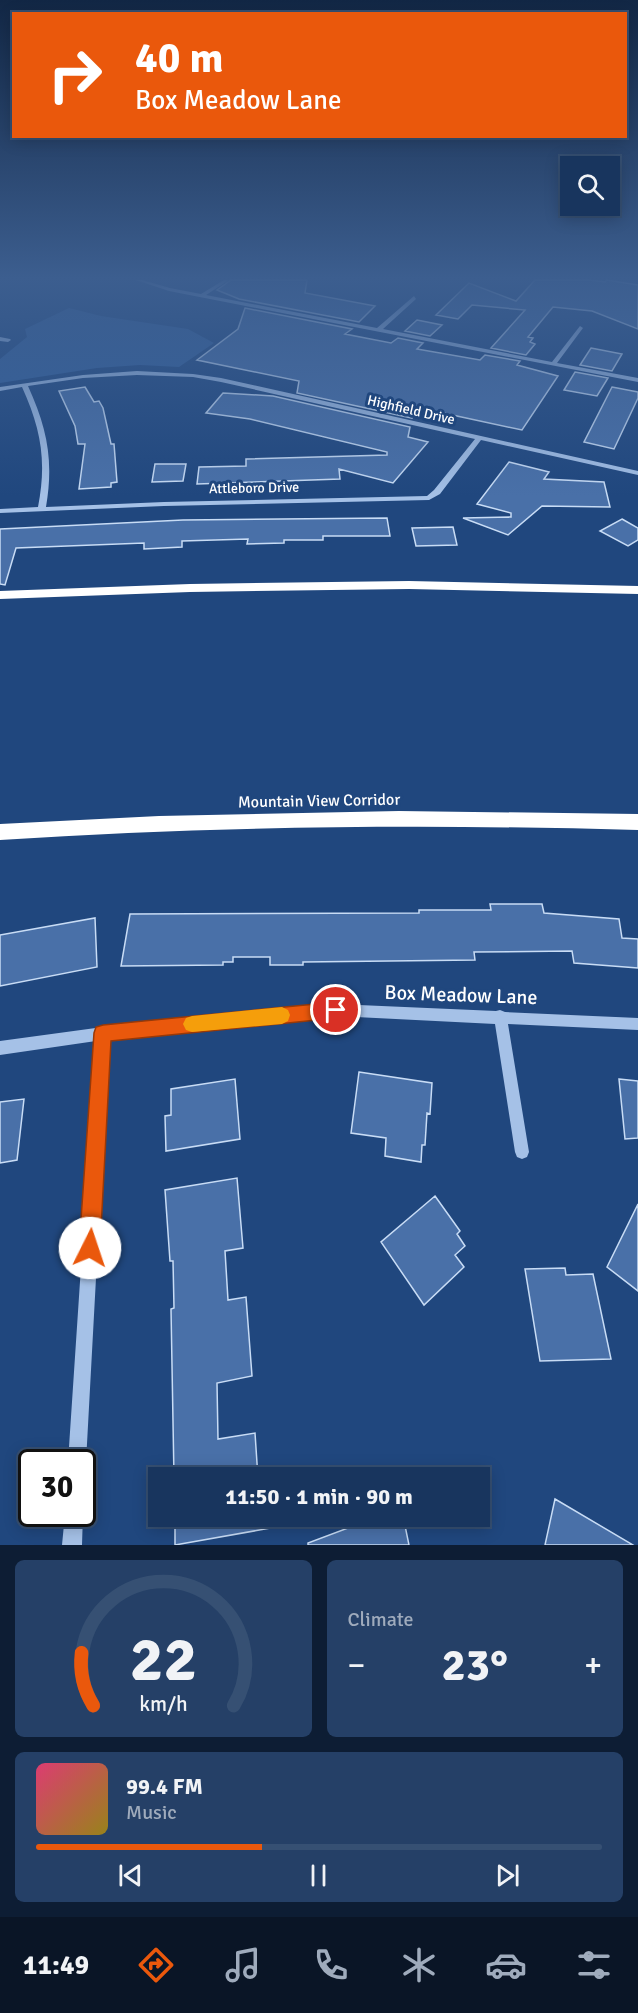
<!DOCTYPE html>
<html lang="en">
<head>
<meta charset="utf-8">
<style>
  :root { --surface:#18355e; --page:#254067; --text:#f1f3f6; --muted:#9fabbc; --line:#365073; --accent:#ea580c }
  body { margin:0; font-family:Signika,sans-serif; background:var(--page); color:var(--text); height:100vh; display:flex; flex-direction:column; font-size:22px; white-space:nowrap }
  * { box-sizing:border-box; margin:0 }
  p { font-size:20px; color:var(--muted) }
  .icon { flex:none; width:33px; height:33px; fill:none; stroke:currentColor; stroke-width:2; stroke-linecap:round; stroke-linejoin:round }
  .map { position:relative; height:1545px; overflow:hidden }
  .drawer { display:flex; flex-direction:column; gap:15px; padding:15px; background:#0d1d34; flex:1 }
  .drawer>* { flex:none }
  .guide { position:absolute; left:12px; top:12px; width:615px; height:126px; border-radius:0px; box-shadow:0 3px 15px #0003,0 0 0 2px var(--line); background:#ea580c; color:#fff; overflow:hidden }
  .buttons { position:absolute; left:560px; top:156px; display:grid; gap:12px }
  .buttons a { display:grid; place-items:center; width:60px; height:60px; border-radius:0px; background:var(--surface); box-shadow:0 3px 15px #0003,0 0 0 2px var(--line); font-size:30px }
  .speed { position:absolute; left:18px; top:1449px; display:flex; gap:12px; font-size:30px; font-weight:700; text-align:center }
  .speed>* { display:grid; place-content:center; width:78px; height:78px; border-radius:50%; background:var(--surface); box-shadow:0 3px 15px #0003,0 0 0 2px var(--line); line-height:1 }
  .speed .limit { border:3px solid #111; border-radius:9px; background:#fff; color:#111 }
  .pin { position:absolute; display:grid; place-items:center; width:51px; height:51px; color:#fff; margin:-26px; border:3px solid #fff; border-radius:50%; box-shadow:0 2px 6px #0007 }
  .me { position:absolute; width:66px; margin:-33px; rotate:4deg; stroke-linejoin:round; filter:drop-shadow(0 0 4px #0008) }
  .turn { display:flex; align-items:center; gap:21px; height:126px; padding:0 24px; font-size:27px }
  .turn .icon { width:78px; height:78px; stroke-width:2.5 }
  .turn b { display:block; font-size:42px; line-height:51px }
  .big { font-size:45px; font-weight:700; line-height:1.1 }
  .drawer .tile { flex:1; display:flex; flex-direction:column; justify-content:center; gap:9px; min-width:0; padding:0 21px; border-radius:9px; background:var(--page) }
  .drawer .dial { align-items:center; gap:0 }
  .dial svg { height:156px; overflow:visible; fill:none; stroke:var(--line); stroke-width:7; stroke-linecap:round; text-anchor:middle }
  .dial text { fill:var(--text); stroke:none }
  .song { display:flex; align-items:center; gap:18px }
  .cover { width:72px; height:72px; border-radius:9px; background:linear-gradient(135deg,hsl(340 70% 55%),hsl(50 70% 35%)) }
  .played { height:6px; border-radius:3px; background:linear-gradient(90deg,var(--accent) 40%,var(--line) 40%) }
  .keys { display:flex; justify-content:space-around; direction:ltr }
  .heat { display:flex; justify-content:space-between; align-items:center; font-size:33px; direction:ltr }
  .drawer .tiles { flex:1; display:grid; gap:15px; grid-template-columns:1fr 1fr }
  .tile:last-child { grid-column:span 2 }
  .trip { position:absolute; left:148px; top:1467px; width:342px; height:60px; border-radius:0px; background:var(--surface); box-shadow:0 3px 15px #0003,0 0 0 2px var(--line); font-weight:700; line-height:60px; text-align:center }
  .tabs { display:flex; height:96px; justify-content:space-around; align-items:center; background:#0a1526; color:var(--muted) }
  .tabs .icon { width:42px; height:42px }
  .tabs .current { color:var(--accent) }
  .tabs b { font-size:27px; color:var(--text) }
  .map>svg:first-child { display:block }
  .green { fill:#33609c }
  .building { fill:#4970a8; stroke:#c8dcf5; stroke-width:1.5 }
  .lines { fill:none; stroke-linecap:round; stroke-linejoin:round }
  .minor { fill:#a5c1e7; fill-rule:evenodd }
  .highway { fill:#fff; fill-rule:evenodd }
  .route { fill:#ea580c; stroke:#983908; stroke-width:1.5 }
  .slow { fill:#f59e0b }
  .labels { text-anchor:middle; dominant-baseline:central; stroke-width:6; stroke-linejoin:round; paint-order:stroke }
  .far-street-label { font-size:14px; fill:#fff; stroke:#20477e }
  .street-label { font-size:16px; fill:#fff; stroke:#20477e }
  .near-street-label { font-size:20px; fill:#fff; stroke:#20477e }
</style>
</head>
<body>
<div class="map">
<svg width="638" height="1545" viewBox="0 0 638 1545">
  <rect width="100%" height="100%" fill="#20477e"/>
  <path class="green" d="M69,308L101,316L188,329L214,343L179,367L140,365L97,368L0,383V359L27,337L25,329Z"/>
  <path class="building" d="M231,280H307L305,293L375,306L359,322L239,299L217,290Z
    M535,280H590L605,282L607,280L638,285V329L592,311L553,307L528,337L533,338L530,342L535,344L526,355L491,348L525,310L472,305L458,319L436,315L469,283L516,301Z
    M245,308L352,329L345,334L391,343L398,338L423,343L417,349L480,360L485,355L520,361L517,365L558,376L522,430L415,407L412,418L297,393L299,381L197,360L238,329Z
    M417,320L442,325L430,336L405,331Z
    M591,348L622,354L612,371L580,365Z
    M575,372L608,378L597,396L564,390Z
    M85,387L94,402L99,401L103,408L111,444H114L117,482L111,483V487L79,489L85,444H78L75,426L59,391Z
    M612,387L638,392V398L614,449L584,442Z
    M223,393L273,396L410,427L408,437L428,442L393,483L339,469L340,479L197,484L199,467L246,466V459L387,455V452L250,419L206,413Z
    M509,462L549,472L544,479L604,482L610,507L542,506L508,535L463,518L511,517V513L477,504Z
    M155,464H186L183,481L152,482Z
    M387,518L390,536H323V540H284V543L247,544L248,539L182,541V547L144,549V543L16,548L5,585L0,584V529L183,520Z
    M622,519L638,528V540L628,546L600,531Z
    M453,527L457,545L416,546L412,528Z
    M490,904H542L544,913L619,919L622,938L638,939V968L574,963L572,951L474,952L475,960L303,962V965H270V957H233V962H223V965L121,966L130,914L419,913V910H491Z
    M95,918L97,967L0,986V935Z
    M359,1072L432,1083L430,1114L427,1113L425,1145H422L421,1162L385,1156L386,1138L351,1133Z
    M235,1079L240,1139L166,1151L165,1116L171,1115V1089Z
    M619,1079L638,1081V1138L625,1139Z
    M24,1099L17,1160L0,1163V1102Z
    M237,1178L243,1248L225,1251L228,1300L246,1297L252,1376L217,1383L218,1439L255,1433L258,1478H174L171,1309L174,1308L173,1261H170L165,1190Z
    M435,1196L460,1231L457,1234L465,1246L455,1255L464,1267L424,1305L381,1242Z
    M638,1204V1291L607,1267Z
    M565,1268L566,1275L593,1274L611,1359L540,1361L525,1269Z
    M555,1499L633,1545H545Z
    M175,1516H281L282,1526L175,1545Z
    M380,1516H403L409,1545H308V1543Z"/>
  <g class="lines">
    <path class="minor" d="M136,280H142L170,288L201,294L224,280H229L206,295L377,328L414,296L416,299L383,329L552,362L580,326L583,328L557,363L638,378V382L169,291Z
      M0,337L10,339L11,340L8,342L0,341Z
      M137,371L193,374L221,378L638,471V475L481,440L440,494L429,500L164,506L0,513V509L38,507C47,461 41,429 22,387L0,391V387L83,375ZM137,375L193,377L221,382L475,439L434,490L427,496L164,502L46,507C54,460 47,428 28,386L83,378Z
      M336,1004L496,1011L500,1010L505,1012L638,1018V1030L508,1024L529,1152L527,1157L522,1159L517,1157L515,1152L495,1024L336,1016L109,1039L86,1462L82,1469V1462H68L96,1041L0,1055V1041L103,1027Z
      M82,1512L83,1514L82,1545H62L65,1514H82Z"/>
    <path class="highway" d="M409,581L638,586V594L409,589L190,592L0,599V591L190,584Z
      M399,811L638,814V830C425,824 213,826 0,840V824L159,816Z"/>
  </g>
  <linearGradient id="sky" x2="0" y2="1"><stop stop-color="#122745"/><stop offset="0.56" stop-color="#3c5e8f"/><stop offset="1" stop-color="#3c5e8f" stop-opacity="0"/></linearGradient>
  <rect width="638" height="496" fill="url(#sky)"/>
  <path class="route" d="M336,1002L342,1004L345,1010L342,1016L336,1018L111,1041L100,1248L97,1255L90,1258L82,1255L79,1248L94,1033L96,1027L103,1025Z"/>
  <path class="slow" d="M282,1007L288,1010L290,1015L288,1021L282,1024L192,1032L186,1030L183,1024L186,1018L192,1016Z"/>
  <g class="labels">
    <g class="far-street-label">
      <text transform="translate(411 410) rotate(13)">Highfield Drive</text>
      <text transform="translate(254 488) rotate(-1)">Attleboro Drive</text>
    </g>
    <g class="street-label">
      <text transform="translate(319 801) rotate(-1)">Mountain View Corridor</text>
    </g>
    <g class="near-street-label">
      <text transform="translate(461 995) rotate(2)">Box Meadow Lane</text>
    </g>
  </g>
</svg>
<div class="buttons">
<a><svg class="icon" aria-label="search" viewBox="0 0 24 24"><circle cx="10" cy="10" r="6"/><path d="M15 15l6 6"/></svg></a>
</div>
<div class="speed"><div class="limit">30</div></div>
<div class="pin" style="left:336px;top:1010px;background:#d93025"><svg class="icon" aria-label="arrive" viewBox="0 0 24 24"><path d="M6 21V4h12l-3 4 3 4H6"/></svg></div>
<svg class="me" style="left:90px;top:1248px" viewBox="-20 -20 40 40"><circle r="19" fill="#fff"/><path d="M0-13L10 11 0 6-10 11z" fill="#ea580c"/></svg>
<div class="trip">11:50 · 1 min · 90 m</div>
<div class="guide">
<div class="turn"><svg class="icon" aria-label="right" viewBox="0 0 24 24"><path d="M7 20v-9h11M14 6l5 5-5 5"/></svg><div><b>40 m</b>Box Meadow Lane</div></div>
</div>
</div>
<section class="drawer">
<div class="tiles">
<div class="tile dial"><svg viewBox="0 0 100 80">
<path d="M14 69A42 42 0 1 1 86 69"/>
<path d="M14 69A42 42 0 0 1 8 42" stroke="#ea580c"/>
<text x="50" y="56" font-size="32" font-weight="700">22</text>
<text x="50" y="72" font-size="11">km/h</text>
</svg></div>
<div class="tile"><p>Climate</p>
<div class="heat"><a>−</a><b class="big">23°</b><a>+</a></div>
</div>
<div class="tile">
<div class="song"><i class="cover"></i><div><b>99.4 FM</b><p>Music</p></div></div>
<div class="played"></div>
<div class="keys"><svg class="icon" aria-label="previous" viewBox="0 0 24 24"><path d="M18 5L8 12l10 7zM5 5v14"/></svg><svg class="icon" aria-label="pause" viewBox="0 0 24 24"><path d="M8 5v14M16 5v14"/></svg><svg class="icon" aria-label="next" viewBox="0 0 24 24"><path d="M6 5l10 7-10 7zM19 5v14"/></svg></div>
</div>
</div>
</section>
<nav class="tabs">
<b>11:49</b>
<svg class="icon current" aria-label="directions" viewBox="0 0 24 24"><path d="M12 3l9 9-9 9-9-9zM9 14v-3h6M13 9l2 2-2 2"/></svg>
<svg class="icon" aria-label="music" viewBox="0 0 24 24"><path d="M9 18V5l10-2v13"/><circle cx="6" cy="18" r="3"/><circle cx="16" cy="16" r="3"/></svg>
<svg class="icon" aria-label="phone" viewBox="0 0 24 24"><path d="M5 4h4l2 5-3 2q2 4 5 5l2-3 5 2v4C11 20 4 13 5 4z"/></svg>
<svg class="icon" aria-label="climate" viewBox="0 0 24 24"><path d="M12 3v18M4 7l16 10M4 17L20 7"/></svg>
<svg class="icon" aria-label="car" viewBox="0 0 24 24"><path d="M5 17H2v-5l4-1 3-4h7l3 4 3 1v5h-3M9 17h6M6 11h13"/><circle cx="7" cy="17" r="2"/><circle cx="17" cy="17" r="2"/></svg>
<svg class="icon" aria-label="filters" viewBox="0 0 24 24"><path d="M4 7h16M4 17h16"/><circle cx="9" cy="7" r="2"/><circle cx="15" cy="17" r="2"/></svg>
</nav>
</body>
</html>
